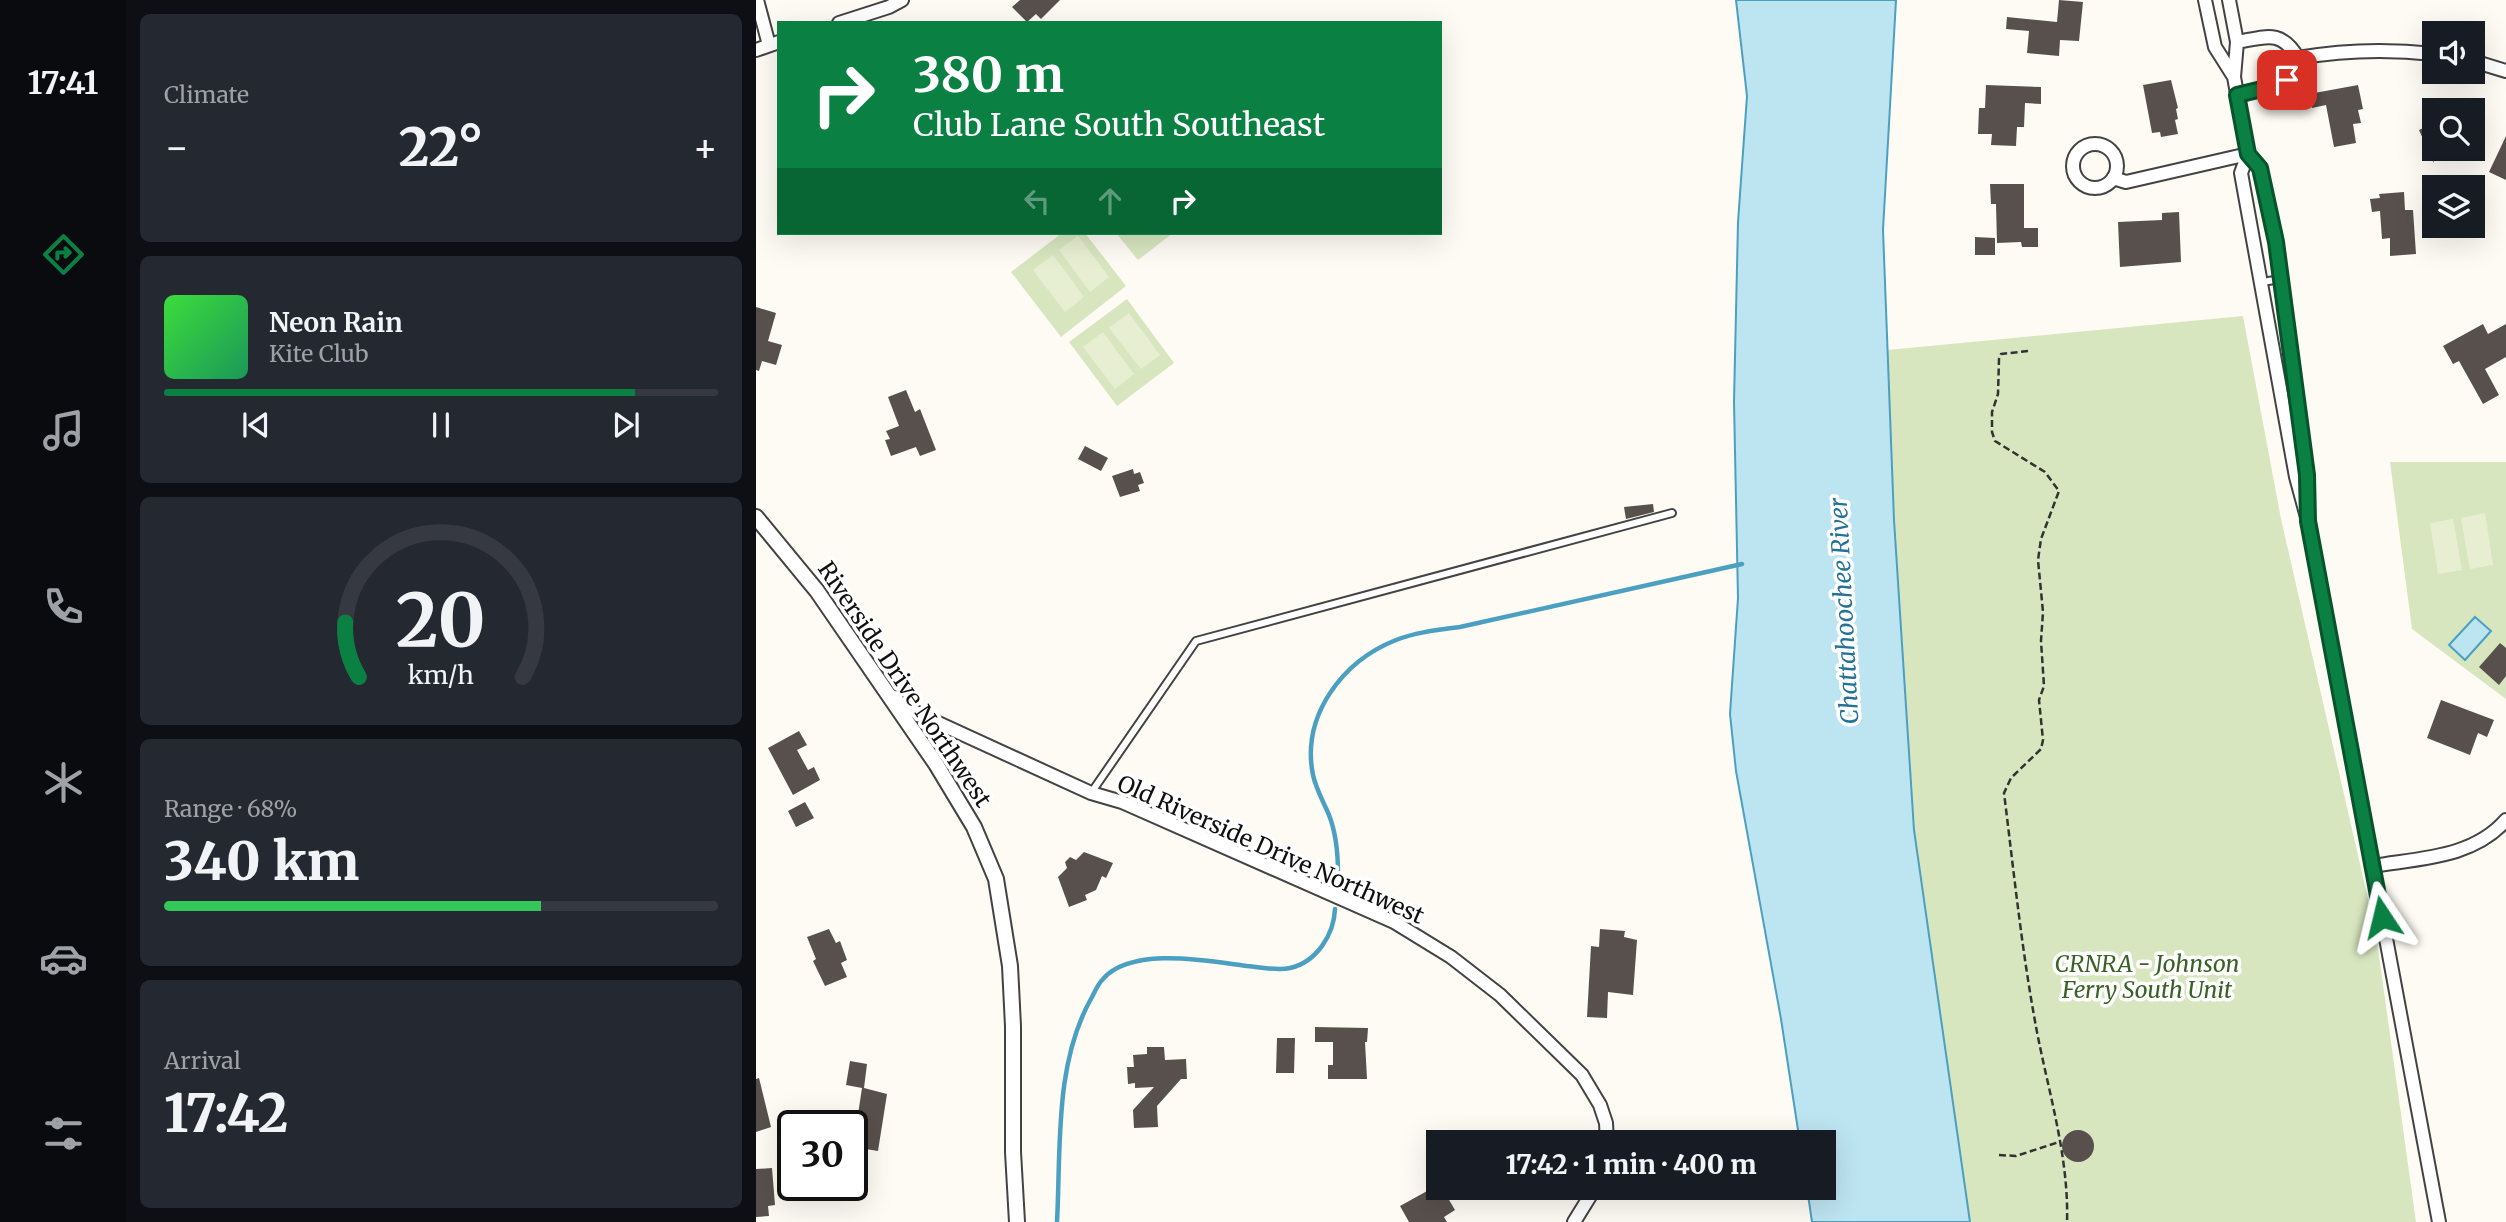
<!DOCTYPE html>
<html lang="en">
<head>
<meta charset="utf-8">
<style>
  :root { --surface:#171b24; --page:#242831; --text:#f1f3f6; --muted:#9ea1a6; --line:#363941; --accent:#0b8043 }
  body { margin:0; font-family:Merriweather,serif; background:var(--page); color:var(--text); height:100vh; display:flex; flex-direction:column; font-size:26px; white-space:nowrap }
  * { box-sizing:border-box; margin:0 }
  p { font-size:23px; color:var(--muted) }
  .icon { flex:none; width:38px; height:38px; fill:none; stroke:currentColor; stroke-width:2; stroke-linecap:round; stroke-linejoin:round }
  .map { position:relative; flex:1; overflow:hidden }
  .details { display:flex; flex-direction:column; gap:14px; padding:14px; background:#0d0f14; width:630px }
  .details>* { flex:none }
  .top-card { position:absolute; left:21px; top:21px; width:665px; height:214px; border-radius:0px; box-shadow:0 7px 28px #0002; background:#0b8043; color:#fff; overflow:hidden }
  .fabs { position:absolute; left:1666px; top:21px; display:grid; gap:14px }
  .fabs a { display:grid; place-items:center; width:63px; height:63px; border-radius:0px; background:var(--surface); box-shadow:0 7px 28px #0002; font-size:35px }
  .speed { position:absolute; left:21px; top:1110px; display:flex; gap:14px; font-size:35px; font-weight:700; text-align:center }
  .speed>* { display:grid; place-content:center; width:91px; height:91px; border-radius:50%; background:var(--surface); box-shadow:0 7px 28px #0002; line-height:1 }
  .speed .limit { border:4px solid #111; border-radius:10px; background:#fff; color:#111 }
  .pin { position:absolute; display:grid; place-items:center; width:60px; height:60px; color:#fff; margin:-30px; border-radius:14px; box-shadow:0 4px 10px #0006 }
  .me { position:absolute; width:77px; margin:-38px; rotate:350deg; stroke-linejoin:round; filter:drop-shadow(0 0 5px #0008) }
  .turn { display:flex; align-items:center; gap:24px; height:147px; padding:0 21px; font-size:32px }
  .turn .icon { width:91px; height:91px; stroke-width:2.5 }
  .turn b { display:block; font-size:49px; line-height:60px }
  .lanes { display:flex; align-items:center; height:66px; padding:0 21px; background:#0003; justify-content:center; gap:35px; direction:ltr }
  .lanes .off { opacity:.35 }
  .big { font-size:52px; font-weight:800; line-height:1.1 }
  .details .card { flex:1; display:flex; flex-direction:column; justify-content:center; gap:10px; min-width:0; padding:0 24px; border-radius:10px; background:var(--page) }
  .details .dial { align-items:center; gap:0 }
  .dial svg { height:182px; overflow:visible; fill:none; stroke:var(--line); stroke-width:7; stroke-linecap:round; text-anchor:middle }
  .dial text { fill:var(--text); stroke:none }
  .song { display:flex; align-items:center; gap:21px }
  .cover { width:84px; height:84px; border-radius:10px; background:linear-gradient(135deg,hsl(120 70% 55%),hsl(150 70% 35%)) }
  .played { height:7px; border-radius:4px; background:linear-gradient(90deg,var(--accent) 85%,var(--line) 85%) }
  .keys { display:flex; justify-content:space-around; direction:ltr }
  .heat { display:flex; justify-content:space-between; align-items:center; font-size:38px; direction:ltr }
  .charge { height:10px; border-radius:5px; background:linear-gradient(90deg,#34c759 68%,var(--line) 0) }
  .trip { position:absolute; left:670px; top:1130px; width:410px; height:70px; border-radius:0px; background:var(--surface); box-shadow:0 7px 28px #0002; font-weight:800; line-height:70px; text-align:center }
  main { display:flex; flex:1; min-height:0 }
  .menu { display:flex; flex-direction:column; width:126px; justify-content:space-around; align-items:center; background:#090b0e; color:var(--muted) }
  .menu .icon { width:49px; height:49px }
  .menu .on { color:var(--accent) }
  .menu b { font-size:32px; color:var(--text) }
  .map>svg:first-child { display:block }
  .green { fill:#d8e6c0 }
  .pitch { fill:#e8eed1 }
  .water { fill:#bde4f1; stroke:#4ba0c1; stroke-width:2 }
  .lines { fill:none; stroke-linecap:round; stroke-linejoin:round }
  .stream { stroke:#4ba0c1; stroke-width:4.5 }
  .building { fill:#58504d }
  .service-casing { stroke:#434343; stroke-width:10 }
  .minor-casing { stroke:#434343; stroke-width:16 }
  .tertiary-casing { stroke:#434343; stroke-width:18 }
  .path { stroke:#323232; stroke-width:2.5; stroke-dasharray:7 3.5; stroke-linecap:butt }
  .service { stroke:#fff; stroke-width:6 }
  .minor { stroke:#fff; stroke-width:12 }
  .tertiary { stroke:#fff; stroke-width:14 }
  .route-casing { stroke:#07532c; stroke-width:18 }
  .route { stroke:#0b8043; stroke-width:12 }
  .labels { text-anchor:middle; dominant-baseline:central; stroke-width:7; stroke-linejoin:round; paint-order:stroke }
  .street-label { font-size:23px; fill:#101010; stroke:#fff }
  .park-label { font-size:23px; font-style:italic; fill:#3a6226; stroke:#fff }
  .water-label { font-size:24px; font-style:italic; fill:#247397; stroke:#fff }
</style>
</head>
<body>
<main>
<nav class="menu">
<b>17:41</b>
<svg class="icon on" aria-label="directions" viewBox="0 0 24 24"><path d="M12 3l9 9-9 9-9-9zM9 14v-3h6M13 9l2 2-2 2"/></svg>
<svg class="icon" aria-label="music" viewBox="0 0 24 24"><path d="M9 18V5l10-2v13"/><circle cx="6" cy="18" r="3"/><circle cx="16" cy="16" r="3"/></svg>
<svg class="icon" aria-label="phone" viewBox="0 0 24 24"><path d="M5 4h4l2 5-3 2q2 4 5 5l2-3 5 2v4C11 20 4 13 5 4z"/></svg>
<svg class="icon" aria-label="climate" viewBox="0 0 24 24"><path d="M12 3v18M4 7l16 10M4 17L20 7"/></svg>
<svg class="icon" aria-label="car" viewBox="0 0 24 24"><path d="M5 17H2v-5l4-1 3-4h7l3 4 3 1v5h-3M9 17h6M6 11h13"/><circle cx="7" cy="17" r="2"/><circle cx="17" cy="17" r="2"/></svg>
<svg class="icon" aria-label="filters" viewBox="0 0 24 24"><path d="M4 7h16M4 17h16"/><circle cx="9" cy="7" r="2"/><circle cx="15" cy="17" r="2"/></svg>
</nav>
<section class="details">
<div class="card"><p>Climate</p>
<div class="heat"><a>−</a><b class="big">22°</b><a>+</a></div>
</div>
<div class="card">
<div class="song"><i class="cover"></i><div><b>Neon Rain</b><p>Kite Club</p></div></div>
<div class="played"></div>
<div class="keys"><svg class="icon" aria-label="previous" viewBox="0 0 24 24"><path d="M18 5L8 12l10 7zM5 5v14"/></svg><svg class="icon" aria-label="pause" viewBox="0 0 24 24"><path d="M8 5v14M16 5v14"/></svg><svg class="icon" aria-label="next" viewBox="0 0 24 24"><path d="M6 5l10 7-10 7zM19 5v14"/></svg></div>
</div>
<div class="card dial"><svg viewBox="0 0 100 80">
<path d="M14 69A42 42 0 1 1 86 69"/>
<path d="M14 69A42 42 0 0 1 8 45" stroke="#0b8043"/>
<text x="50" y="56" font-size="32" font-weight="700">20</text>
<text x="50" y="72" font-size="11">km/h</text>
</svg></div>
<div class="card"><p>Range · 68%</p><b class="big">340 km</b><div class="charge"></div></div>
<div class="card"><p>Arrival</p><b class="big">17:42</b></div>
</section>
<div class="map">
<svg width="1750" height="1222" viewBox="0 0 1750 1222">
  <rect width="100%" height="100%" fill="#fefbf4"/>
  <path class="green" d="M306,233H329L370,286L305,337L255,272Z
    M360,233H417L382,260Z
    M371,299L418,363L361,406L313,342Z
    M1487,316L1525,519L1620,934L1660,1222H1182L1121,351Z
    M1634,462H1750V699L1656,629Z"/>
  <path class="pitch" d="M322,236L353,277L334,292L303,250Z
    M297,255L328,297L309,312L277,270Z
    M373,313L404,355L385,369L353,328Z
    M347,332L378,374L359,389L327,347Z
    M1729,513L1737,565L1714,569L1705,518Z
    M1697,519L1706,570L1682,574L1674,523Z"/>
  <path class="water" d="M980,0H1140L1127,230L1138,520L1158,830L1214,1222H1056L1051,1188H1068V1143H1044L1025,1019L980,771L974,714L982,598L978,402L982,222L991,96Z
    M1719,617L1735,631L1709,660L1693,645Z"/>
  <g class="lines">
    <path class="stream" d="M582,873C582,853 580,833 573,815C567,801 560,789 557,775C545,715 587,661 640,640C661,632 682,630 704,627L986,564
      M301,1222C305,1148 298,1063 336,997C339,991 342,984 347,979C376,946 452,961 491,966C505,967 521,971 534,968C561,962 578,934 579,909"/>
  </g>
  <path class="building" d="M264,0H304L285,19L280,14L271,22L256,7Z
    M1303,0L1327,2L1323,41L1304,40L1303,56L1271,53L1273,31L1250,29L1251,17L1301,22Z
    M1415,80L1422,108L1420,109L1422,119L1419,120L1422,134L1405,137L1404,132L1396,133L1387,85Z
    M1230,85L1285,87V104L1269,103L1268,127H1261L1260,146L1235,145L1236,134H1222L1223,108H1229Z
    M1602,85L1607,109L1602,110L1605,123L1597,124L1600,143L1578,147L1570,105L1556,108L1553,94Z
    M1678,123V163L1663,130Z
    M1750,136V180L1733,172Z
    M1234,184H1268V228H1282V247H1266L1265,242L1241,243L1240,204H1235Z
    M1648,192L1649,210H1657L1660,254L1634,256V238L1626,239L1624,211L1616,212L1614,199L1624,198L1623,194Z
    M1423,212L1425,262L1364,267L1362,222L1406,220V213Z
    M1219,237L1239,238V255H1219Z
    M0,307L20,313L12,341L26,345L20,365L6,361L3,371L0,370Z
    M1727,324L1732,334L1750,324V357L1729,369L1743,395L1727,404L1703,361L1697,364L1687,346Z
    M150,390L159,412L164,409L180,450L164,456L160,447L135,456L129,440L134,439L130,431L143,426L132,397Z
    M329,446L352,458L345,471L322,459Z
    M377,469L378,474L384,472L388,483L382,485L384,491L364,497L356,476Z
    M897,504L898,512L870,519L868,507Z
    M1744,643L1750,648V676L1743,685L1723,667Z
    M1685,700L1738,720L1731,737L1722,733L1714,755L1671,738Z
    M43,731L51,745L41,750L52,770L58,767L64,780L37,795L12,748Z
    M49,802L58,818L40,827L32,811Z
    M328,852L357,863L350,878L346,876L340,890L329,895L331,900L313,907L302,877L311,868L309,862L314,857L320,860Z
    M73,929L80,943L84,941L91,960L85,963L91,977L69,986L57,961L60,959L51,937Z
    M844,929L869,931L868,937L881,940L877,995L852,992L851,1018L831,1017L835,946L843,947Z
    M559,1027L612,1028L611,1042H609L611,1079H572V1065H577V1042H559Z
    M521,1038H539L538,1073H520Z
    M391,1047H408L409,1060L430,1059L431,1079H425L401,1106L402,1127L378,1128L377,1110L398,1087L379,1088V1083L372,1084L371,1067H378L377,1055L391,1054Z
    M94,1061L111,1064L108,1088L131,1094L122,1151L97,1147L106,1088L90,1085Z
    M3,1078L15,1127L0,1132V1079Z
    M1306 1146a16 16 0 1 1 32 0a16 16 0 1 1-32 0Z
    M16,1168L19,1205L12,1206L13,1216L0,1217V1169Z
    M682,1185V1188H686L699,1210L688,1217L691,1222H653L644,1206Z"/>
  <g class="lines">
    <defs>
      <path id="service" d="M1506,282L1525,279
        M335,793L440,641L916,513"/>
      <path id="minor" d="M1,0L13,45
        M1449,0L1459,47L1478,77L1481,42L1473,0
        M83,23L133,7L146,0
        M0,50L23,42
        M1542,58C1587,50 1633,49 1678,54
        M1717,61L1750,71
        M1478,77L1492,154L1485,173L1540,477L1552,521L1683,1222
        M1481,95L1514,87L1531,80L1542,58C1525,29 1510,37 1481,42
        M1317 166a22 22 0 1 1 44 0a22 22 0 1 1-44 0Z
        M1492,154L1504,168L1520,242L1551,475L1552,502
        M1357,178L1370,182L1492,154
        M136,696L145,704L167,716L335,793L366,802L638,922L695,957L744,995L826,1075L844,1105L850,1123L851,1143
        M1617,866C1664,858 1717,858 1750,820
        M818,1222L839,1188"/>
      <path id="tertiary" d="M0,517L61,591L180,764L218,827L240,879L254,966L257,1026V1152L261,1222"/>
    </defs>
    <use href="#service" class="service-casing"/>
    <use href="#minor" class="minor-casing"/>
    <use href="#tertiary" class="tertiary-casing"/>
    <path class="path" d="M1272,351L1245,354L1243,359L1242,394L1236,412V432L1239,441L1289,472L1303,491L1285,539L1282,560L1287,612L1285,641L1288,686L1283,700L1287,740L1285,749L1255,778L1248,793C1258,873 1266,953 1281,1032C1293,1094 1313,1158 1311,1222
      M1243,1155L1260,1156L1303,1142"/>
    <use href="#service" class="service"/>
    <use href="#minor" class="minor"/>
    <use href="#tertiary" class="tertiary"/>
  </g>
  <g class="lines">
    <defs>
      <path id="route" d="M1531,80L1514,87L1481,95L1492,154L1504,168L1520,242L1551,475L1552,521L1626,917"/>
    </defs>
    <use href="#route" class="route-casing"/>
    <use href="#route" class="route"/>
  </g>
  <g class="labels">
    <g class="street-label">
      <text transform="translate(149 684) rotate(56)">Riverside Drive Northwest</text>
      <text transform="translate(515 849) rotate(24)">Old Riverside Drive Northwest</text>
    </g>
    <g class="park-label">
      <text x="1391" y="963">CRNRA - Johnson<tspan x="1391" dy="26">Ferry South Unit</tspan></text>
    </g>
    <g class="water-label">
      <text transform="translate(1088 611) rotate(-93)">Chattahoochee River</text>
    </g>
  </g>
</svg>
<div class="fabs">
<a><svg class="icon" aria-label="sound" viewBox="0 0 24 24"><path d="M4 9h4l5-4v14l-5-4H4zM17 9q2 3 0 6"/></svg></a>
<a><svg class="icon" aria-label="search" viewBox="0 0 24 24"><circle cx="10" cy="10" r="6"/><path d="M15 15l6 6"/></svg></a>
<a><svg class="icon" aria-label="layers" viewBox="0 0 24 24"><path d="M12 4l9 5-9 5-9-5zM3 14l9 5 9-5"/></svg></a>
</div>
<div class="speed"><div class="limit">30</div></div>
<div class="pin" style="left:1531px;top:80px;background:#d93025"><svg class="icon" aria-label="arrive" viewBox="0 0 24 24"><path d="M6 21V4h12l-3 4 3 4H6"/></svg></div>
<svg class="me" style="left:1626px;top:917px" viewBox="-20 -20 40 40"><path d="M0-17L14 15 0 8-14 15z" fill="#0b8043" stroke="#fff" stroke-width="4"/></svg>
<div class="trip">17:42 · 1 min · 400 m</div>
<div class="top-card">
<div class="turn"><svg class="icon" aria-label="right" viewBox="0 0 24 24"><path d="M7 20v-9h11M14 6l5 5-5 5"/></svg><div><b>380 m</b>Club Lane South Southeast</div></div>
<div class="lanes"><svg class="icon off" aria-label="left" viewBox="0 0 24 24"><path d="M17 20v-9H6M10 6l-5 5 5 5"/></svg><svg class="icon off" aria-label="ahead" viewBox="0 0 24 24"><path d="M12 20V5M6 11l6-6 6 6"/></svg><svg class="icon" aria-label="right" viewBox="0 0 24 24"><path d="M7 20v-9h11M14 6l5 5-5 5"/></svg></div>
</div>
</div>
</main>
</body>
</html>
